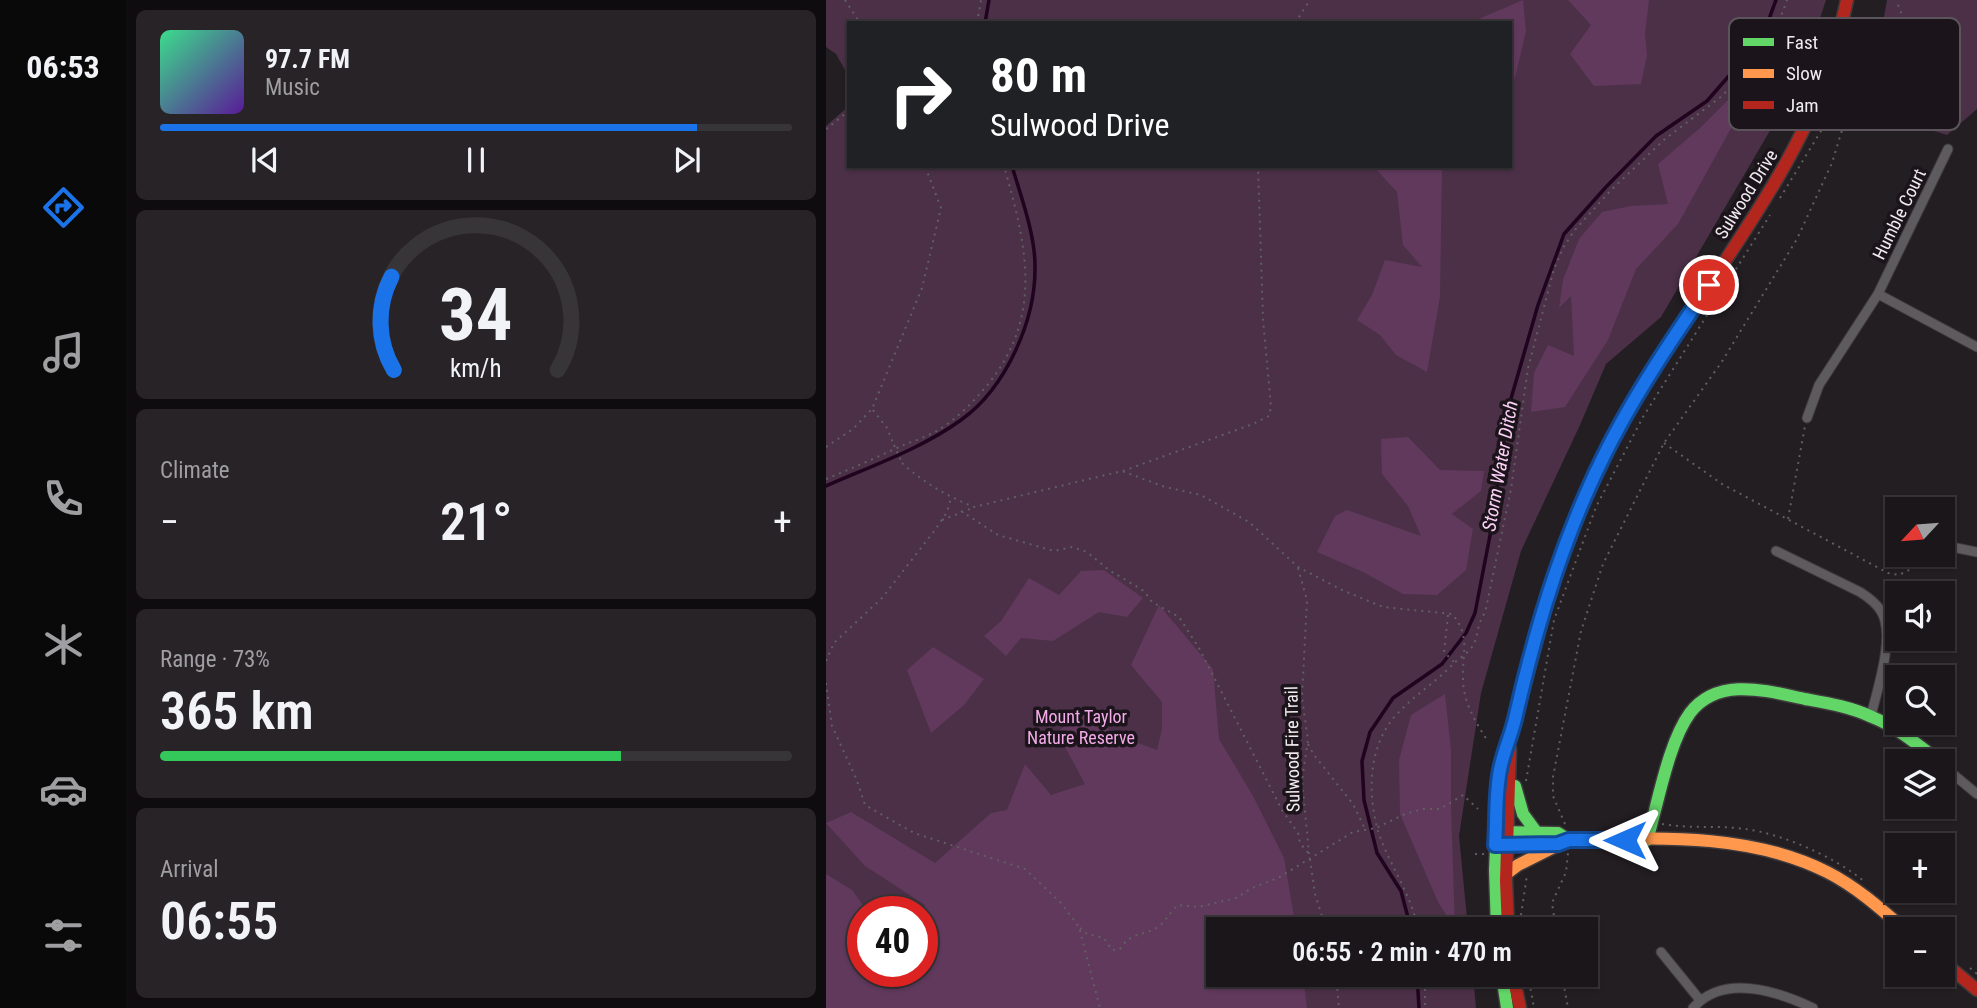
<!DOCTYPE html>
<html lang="en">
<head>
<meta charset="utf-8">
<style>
  :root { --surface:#1a161a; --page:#272327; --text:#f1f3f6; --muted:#9f9fa2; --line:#383539; --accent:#1a73e8 }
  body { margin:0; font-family:"Roboto Condensed",sans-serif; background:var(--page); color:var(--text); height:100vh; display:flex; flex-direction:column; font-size:26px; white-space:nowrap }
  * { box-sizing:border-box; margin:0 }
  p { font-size:23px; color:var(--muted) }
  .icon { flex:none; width:38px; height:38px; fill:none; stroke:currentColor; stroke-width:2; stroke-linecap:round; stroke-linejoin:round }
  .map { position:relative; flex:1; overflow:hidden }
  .details { display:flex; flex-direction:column; gap:10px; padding:10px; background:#0e0c0e; width:700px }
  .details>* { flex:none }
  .hud { position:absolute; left:21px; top:21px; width:665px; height:147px; border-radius:0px; box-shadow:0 2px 5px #0004,0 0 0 2px var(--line); background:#202124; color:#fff; overflow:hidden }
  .needle { width:46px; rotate:244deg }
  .controls { position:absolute; left:1059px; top:497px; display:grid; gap:14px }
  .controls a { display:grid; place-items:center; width:70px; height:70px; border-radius:0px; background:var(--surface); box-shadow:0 2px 5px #0004,0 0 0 2px var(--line); font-size:35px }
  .speed { position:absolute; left:21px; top:896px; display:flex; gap:14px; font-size:35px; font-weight:700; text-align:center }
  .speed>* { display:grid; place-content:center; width:91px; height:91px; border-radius:50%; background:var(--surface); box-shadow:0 2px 5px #0004,0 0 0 2px var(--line); line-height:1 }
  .speed .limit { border:10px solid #d22; background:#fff; color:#111 }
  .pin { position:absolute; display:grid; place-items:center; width:60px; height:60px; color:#fff; margin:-30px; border:4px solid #fff; border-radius:50%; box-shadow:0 2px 7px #0007 }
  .me { position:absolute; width:77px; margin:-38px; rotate:270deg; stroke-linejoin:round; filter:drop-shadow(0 0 5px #0008) }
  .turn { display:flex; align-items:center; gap:24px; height:147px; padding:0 28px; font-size:32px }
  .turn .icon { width:91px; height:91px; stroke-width:2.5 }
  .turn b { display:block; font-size:49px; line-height:60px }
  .big { font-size:52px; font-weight:600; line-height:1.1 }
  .details .card { flex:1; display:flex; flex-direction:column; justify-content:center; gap:10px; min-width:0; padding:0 24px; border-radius:10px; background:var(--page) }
  .details .dial { align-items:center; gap:0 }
  .dial svg { height:182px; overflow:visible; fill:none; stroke:var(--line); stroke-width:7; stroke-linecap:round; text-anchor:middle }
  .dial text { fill:var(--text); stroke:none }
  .song { display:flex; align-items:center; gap:21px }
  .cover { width:84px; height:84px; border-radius:10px; background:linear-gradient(135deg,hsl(150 70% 55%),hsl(270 70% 35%)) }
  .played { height:7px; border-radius:4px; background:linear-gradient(90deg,var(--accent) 85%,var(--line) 85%) }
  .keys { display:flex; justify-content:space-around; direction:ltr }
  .heat { display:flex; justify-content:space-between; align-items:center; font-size:38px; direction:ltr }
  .charge { height:10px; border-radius:5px; background:linear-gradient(90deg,#34c759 73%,var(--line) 0) }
  .trip { position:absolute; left:380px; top:917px; width:392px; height:70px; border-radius:0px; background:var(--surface); box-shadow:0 2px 5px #0004,0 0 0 2px var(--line); font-weight:600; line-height:70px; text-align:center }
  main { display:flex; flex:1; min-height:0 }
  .dock { display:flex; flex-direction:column; width:126px; justify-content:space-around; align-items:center; background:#0a090a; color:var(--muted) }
  .dock .icon { width:49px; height:49px }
  .dock .selected { color:var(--accent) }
  .dock b { font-size:32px; color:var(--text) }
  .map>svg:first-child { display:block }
  .green { fill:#4b3047; fill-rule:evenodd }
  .forest { fill:#60395c }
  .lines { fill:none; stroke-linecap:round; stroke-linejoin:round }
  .stream { stroke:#20031e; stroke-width:3.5 }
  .street-casing { stroke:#3d393c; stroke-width:11 }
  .fast-casing { stroke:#3d393c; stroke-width:15 }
  .slow-casing { stroke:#3d393c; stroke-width:15 }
  .jam-casing { stroke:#3d393c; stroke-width:15 }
  .path { stroke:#615f61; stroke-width:2; stroke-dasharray:2 5; stroke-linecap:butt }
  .street { stroke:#5e5b5e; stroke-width:9 }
  .fast { stroke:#63d668; stroke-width:12 }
  .slow { stroke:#ff974d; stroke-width:12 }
  .jam { stroke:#b3261e; stroke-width:12 }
  .path-bridge { stroke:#615f61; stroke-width:2; stroke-dasharray:2 5; stroke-linecap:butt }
  .route-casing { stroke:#114b97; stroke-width:18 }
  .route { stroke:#1a73e8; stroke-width:12 }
  .labels { text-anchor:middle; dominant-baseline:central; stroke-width:7; stroke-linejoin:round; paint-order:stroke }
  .street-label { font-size:18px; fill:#f0ebef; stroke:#1b141a }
  .park-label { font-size:18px; fill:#f2aae8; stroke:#1b141a }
  .water-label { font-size:19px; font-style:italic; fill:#fdd1f7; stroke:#1b141a }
  .key { fill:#1b141a; stroke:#5b545a; stroke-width:2 }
  .key-label { font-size:19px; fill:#f0ebef }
</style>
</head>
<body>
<main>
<nav class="dock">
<b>06:53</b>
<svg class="icon selected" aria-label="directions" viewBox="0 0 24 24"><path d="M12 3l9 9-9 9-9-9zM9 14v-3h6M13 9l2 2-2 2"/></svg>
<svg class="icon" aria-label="music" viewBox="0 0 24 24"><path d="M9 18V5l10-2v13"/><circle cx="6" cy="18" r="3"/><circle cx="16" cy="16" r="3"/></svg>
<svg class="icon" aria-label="phone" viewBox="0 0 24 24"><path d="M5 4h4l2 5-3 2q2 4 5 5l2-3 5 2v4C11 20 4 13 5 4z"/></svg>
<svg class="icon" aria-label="climate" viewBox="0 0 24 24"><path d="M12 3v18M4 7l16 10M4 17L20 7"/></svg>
<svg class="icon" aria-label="car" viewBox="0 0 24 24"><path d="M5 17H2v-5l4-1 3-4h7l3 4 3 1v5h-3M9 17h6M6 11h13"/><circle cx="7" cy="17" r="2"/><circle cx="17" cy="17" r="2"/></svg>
<svg class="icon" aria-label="filters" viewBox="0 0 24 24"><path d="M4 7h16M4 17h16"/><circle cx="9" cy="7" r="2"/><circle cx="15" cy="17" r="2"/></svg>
</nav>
<section class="details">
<div class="card">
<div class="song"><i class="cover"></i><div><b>97.7 FM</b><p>Music</p></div></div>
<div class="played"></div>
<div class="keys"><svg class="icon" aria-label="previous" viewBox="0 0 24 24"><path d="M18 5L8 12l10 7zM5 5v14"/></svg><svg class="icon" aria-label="pause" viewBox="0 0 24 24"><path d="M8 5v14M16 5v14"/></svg><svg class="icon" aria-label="next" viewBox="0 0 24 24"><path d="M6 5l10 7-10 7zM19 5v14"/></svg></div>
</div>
<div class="card dial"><svg viewBox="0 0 100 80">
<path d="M14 69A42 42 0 1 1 86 69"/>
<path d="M14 69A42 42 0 0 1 13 28" stroke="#1a73e8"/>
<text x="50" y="56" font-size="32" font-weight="700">34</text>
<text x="50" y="72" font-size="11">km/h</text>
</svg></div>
<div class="card"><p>Climate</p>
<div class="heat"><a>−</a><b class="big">21°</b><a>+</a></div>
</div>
<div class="card"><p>Range · 73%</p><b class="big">365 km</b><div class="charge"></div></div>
<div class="card"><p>Arrival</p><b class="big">06:55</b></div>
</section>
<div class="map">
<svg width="1151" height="1008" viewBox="0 0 1151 1008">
  <rect width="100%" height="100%" fill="#231e22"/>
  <path class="green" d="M0,0H1000L973,81L835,317L780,364L754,425L695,551L655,693L633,836L642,929H392V975H647L650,1008H0V126L23,106V166H684V23H23V77L10,54L0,47ZM37,912H96V971H37Z
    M1061,0H1151V109L1121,135L1039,110L1049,68Z"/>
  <path class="forest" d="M697,0L700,31L689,78L684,77V23H651L655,18Z
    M742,0H823L819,34L821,55L815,84L768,86L744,54L765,25Z
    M944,58L852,224L810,269L782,340L739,407L705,412L708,373L722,345L748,356L745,296L733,308L737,280L753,239L776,212L805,206L842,204L832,164L874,128Z
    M547,166H616L614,297L601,372L570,355L554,335L531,320L546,295L559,260L596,267L577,245L571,192Z
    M582,437L614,470L658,471L655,491L626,514L647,529L640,570L611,595L577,594L537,572L491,552L509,516L521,510L595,536L582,506L556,474L555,439Z
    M278,570L317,598L301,617L273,612L227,641L195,638L180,656L158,636L175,621L203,578L233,595L255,571Z
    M333,605L387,669L393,739L427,796L458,858L470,929H392V975H477L481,1008H0V874L26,890L42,912H37V971H96V934L99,905L39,866L0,823L25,812L109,863L165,813L181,810L199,764L225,795L259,784L231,732L258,712L293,736L331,750L336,729V702L305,665Z
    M107,647L158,679L138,705L105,733L81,670Z
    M619,694L625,749V805L629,929L612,902L574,814L573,760L585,715Z"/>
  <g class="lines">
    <path class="stream" d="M159,23L163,0
      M0,486C45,466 95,449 135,420C180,388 210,320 209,266C209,234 195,197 186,166
      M585,929L575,891L551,853L538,800L536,761L544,732L567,698L616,664L640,633L649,613L666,525L682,409L712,305L738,234L780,187L830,136L881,101L936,38L950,0
      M591,975L593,1008"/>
    <defs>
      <path id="street" d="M1052,294L1122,149
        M981,418L993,385L1052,294L1151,347
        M1116,545L1151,552
        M950,551L1034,592C1042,597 1050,603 1055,611C1070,635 1051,690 1045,716
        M1116,765L1151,794
        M835,952L874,1000
        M867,1008C898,973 951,991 987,1008"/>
      <path id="fast" d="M689,786L697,814L711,833
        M675,832L732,833L743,840
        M821,840C832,804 842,743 864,713C892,676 941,691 979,699C1001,703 1025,707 1046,717C1071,727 1092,745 1113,761
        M671,929L669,870L673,779L724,591L756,505L796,421L819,381L897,264
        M676,975L681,1008"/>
      <path id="slow" d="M669,845L732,844L743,840C829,838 921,832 1001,872C1029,886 1054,908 1078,929
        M680,874L692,865L732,845"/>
      <path id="jam" d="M897,264C941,198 985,129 1008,53C1013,36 1017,18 1021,0
        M682,929L680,881L684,749
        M1116,961L1151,990
        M687,975L694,1008"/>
    </defs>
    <use href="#street" class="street-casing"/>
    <use href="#fast" class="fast-casing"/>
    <use href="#slow" class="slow-casing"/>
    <use href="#jam" class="jam-casing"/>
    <path class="path" d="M19,0L34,23
      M151,23L155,0
      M469,23L484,0
      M0,129L23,111
      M954,198L1014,100L1020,84L1047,79L1071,57L1080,24L1070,0
      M47,410L61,428L68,445
      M838,443L896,484L1062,573L1073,575L1099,562L1132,559
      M0,447L27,429L46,409L96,288L115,208L99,166
      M76,463C98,483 121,496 148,507L296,471L339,487L375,495L423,522L472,567L516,590L557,607L626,614C645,636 636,653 637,678C637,702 649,721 661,740
      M297,471L427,424L443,416L445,407L437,319L432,166
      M0,479C25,469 49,458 73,447C87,441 104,436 117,427C135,415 149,400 163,383C218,314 200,244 178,166
      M135,511L172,535L228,551L246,547L261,552L283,570L318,591L326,602L353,617L373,648L456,810L472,833L474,843L483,854
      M962,519L979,426
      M116,520L147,508
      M472,568L481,600L476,697L482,740L476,780L483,854
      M622,615L618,652L629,663
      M0,661L8,643L56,598L109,530L121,512L125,498
      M0,683L6,726L30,778L39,805L88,833L199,869L235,903L253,927L274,1008
      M482,744L488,755L527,804L539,829
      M700,781L728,620L770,507L817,417L944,215
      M739,824L727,796V777L755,631L777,564L838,443L895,363L971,239L1006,163L1031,81
      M836,824C864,829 891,825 919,829C957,834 1009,857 1039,882
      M649,854H659
      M484,859L489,894L500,929
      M1089,923L1096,929
      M254,928L261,934L278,938L286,950L294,949C304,932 318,936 332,927C340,921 344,912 352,905L372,907L410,898L426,888L452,878L527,832L550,828L579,814L597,809H614L637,795L652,809
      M592,929C585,893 563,865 552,831C541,791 542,742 574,711C590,694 610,682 626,665C632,659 641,654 646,647C653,637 650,625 659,613L685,489L702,368L728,269L737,248L748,231L785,190L839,139L896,96L911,80L951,27L961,0
      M696,929L695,915L701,875
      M730,929L726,903L740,872L742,853
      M1116,946L1123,951
      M1144,968L1151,974
      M510,975L513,1008
      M599,975V1008
      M702,975L708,1008
      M736,975L742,1008"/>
    <use href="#street" class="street"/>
    <use href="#fast" class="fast"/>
    <use href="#slow" class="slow"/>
    <use href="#jam" class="jam"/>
    <path class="path-bridge" d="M68,445L76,463"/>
  </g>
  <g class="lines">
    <defs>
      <path id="route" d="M799,840H743L732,844L669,845C671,820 669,795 674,770C677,753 685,736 689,719C711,622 740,527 787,438C815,385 849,335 883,285"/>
    </defs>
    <use href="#route" class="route-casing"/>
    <use href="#route" class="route"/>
  </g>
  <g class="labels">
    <g class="street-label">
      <text transform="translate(920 194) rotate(-58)">Sulwood Drive</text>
      <text transform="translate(1073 214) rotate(-64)">Humble Court</text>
      <text transform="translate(466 749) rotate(-91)">Sulwood Fire Trail</text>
    </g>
    <g class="park-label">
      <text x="255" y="716">Mount Taylor<tspan x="255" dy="21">Nature Reserve</tspan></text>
    </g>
    <g class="water-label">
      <text transform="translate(674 466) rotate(-80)">Storm Water Ditch</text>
    </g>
  </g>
  <rect x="903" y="18" width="231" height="112" rx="10" class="key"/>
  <rect x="917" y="38" width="31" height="8" fill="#63d668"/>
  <rect x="917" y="69" width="31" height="9" fill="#ff974d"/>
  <rect x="917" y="101" width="31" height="8" fill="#b3261e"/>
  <g class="key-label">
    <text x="960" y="49">Fast</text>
    <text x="960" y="80">Slow</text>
    <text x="960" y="112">Jam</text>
  </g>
</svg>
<div class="controls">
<a><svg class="needle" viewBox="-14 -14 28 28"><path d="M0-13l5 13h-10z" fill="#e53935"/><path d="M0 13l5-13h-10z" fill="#9f9fa2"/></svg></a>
<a><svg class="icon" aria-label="sound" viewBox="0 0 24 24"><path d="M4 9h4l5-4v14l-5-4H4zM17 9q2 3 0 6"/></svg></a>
<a><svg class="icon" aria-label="search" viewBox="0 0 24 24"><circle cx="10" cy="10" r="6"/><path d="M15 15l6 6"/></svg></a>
<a><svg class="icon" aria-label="layers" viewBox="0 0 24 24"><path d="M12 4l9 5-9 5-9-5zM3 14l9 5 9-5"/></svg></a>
<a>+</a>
<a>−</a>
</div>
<div class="speed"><div class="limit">40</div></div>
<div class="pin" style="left:883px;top:285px;background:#d93025"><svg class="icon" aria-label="arrive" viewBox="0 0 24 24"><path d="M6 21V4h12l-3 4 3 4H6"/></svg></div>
<svg class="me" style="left:799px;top:840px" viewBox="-20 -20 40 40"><path d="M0-17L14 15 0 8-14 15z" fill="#1a73e8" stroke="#fff" stroke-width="4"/></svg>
<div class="trip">06:55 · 2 min · 470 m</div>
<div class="hud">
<div class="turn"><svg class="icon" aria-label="right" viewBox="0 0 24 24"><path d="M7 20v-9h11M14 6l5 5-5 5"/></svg><div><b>80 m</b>Sulwood Drive</div></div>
</div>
</div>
</main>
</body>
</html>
